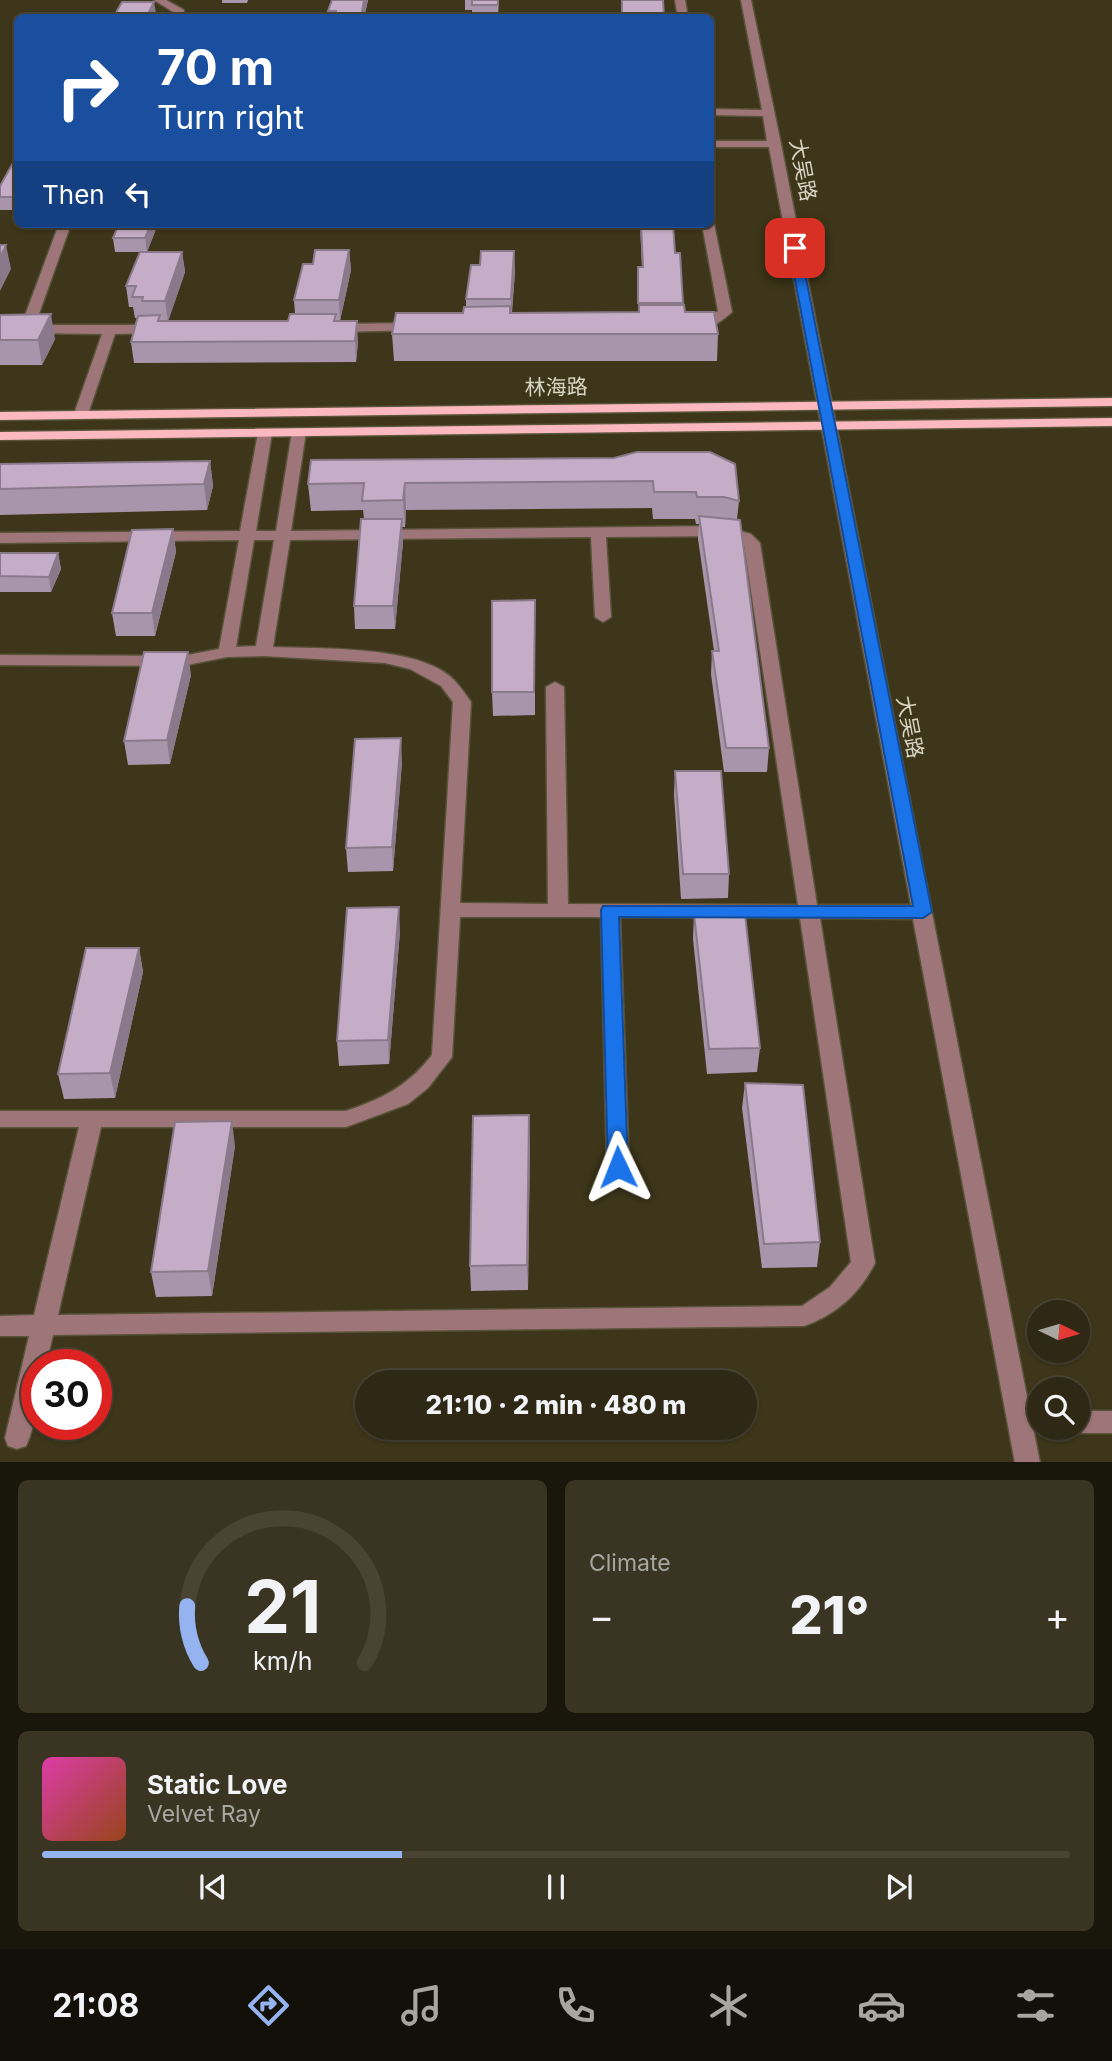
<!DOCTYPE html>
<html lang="en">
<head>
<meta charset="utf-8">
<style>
  :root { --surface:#2e2814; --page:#3a3422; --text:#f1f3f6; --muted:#a7a6a0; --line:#494434; --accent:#95b2f1 }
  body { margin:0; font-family:Inter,"Noto Sans SC",sans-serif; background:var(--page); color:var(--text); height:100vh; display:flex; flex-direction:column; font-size:26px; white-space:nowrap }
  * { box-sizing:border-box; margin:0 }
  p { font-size:23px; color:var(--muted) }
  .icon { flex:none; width:38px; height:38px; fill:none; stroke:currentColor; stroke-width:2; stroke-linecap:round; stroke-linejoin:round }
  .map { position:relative; height:1462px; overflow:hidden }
  .sheet { display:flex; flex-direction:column; gap:18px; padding:18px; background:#19160b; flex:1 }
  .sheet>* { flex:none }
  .guide { position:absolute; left:14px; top:14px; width:700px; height:214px; border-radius:10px; box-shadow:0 2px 5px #0004,0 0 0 2px var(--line); background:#1a4fa0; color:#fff; overflow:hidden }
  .needle { width:46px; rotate:95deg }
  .tools { position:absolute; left:1027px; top:1300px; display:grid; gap:14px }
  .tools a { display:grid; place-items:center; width:63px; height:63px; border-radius:50%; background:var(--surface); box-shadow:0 2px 5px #0004,0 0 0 2px var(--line); font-size:35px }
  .speed { position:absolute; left:21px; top:1349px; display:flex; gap:14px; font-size:35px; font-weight:700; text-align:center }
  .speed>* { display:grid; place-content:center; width:91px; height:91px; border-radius:50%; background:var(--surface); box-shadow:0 2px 5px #0004,0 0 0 2px var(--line); line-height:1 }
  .speed .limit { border:10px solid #d22; background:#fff; color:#111 }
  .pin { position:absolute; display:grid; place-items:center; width:60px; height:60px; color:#fff; margin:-30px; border-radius:14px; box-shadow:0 4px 10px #0006 }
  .me { position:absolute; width:77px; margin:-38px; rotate:358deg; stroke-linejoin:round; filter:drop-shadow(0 0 5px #0008) }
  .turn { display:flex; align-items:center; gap:24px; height:147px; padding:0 28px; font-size:32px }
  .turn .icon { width:91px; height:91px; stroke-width:2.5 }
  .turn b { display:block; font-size:49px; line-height:60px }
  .then { display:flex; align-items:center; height:66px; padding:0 28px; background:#0003; gap:14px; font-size:26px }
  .big { font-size:52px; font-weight:800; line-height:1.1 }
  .sheet .tile { flex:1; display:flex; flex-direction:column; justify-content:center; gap:10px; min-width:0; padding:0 24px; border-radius:10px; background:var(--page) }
  .sheet .dial { align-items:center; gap:0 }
  .dial svg { height:182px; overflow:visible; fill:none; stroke:var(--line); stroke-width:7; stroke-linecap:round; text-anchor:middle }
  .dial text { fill:var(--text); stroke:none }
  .song { display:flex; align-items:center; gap:21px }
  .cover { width:84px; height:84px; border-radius:10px; background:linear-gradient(135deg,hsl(320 70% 55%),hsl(20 70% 35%)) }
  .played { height:7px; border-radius:4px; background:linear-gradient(90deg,var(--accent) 35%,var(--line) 35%) }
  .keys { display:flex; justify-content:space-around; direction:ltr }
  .heat { display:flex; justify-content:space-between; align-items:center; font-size:38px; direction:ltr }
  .sheet .tiles { flex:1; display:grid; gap:18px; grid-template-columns:1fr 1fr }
  .tile:last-child { grid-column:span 2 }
  .trip { position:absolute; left:355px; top:1370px; width:402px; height:70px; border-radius:35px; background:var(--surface); box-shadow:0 2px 5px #0004,0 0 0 2px var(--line); font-weight:800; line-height:70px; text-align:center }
  .tabs { display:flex; height:112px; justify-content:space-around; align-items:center; background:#121008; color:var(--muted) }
  .tabs .icon { width:49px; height:49px }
  .tabs .current { color:var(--accent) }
  .tabs b { font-size:32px; color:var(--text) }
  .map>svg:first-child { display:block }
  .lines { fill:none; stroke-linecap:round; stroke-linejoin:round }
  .minor-casing { stroke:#595339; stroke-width:3 }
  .major-casing { stroke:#595339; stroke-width:3 }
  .minor { fill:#9e7679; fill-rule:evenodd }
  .major { fill:#fbb9bf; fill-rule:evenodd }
  .wall { fill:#a995ab }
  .shaded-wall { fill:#8a798b }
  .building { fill:#c5adc7; stroke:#8a798b; stroke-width:2 }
  .route { fill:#1a73e8; stroke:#114b97; stroke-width:2 }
  .labels { text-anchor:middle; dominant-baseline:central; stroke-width:7; stroke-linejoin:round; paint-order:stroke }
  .street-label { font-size:21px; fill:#d9d5c5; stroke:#3d361a }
</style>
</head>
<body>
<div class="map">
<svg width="1112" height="1463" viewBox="0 0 1112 1463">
  <rect width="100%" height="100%" fill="#3d361a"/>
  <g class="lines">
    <defs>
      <path id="minor" d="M154,0H166L184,10L183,18H173L175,13Z
        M675,0H685L688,18H678Z
        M741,0H751L781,144L1040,1463H1015L913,919L820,918L875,1263C860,1293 836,1315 804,1326L53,1335L46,1365H37C37,1393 38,1420 26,1446L17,1449L8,1446L5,1438L29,1336H0V1316L34,1315L79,1127H0V1111H346C382,1099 408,1086 432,1055L453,702L441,686L410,669L385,663L264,656L227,657L182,666L0,665V655L182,656L219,649L239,540L0,543V533L240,531L258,433L265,429L272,433L256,531H276L292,432L299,428L306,432L291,531L722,526L751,534L760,543L817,905H911L769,147H710V141H767L763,116L710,115V109L762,110ZM722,536L741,540L744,544L798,905L568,904L564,687L555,682L546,687L548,904L460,903L471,702C466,695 460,686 454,680C420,645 320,649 273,647L290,540L591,537L595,617L603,622L611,617L606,537ZM254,540H274L256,646L236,647ZM460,917H601L607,1167L610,1173L618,1176L626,1173L629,1167L620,917L800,918L851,1262L830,1287L802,1306L58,1315L101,1127H346L408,1104L428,1088L452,1057Z
        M710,221L714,224L732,312C720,323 701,336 686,325L688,322L701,321L718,311L702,224H710Z
        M59,224H71L35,325H158L165,329L158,333L115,334L88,414L81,418L74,414L102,334L27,333L20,329Z
        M417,323L424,327L422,330L336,332L329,328L336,324Z
        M1078,1411H1112V1433H1078L1069,1430L1078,1428Z"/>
      <path id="major" d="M1112,398V406L0,420V412Z
        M1112,418V426L0,440V432Z"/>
    </defs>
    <use href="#minor" class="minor-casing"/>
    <use href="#major" class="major-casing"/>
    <use href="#minor" class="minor"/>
    <use href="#major" class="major"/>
  </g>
  <path class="wall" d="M222,0H248L247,3H222Z
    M332,0H368L364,18H329L328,11Z
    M465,0H499L498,16H472V10H465Z
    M18,154V210H0V186Z
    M119,224H158L147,252H115L113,238Z
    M640,224H673L675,253H680L683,305L685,312L718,334L717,361H394L392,334L463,313L466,307V299L480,265L514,251L515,272L512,313L638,312V267H642Z
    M349,250L351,270L340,321L358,342L356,362L134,363L131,342L137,318H135L133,307H129L126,286L182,252L185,272L168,321H288L295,314L294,300L313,264Z
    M0,315L55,339L42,365H0Z
    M614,458L739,501L737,519L769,748L767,772H724L711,674L712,651H714L698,539L699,524H696L695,519H653L652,508L406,510L405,527H402L403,542L395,629H355L354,606L364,519L363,510L311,511L308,484Z
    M210,461L213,486L207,510L0,515V464Z
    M173,529L176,552L155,636H116L112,613Z
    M0,553H58L61,569L51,592H0Z
    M535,600V715L493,716L492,692Z
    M191,675L170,764L128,765L124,741Z
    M402,762L393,871L348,872L346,848Z
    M675,771L729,874L728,898L681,899L674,795Z
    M694,914L760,1048L757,1072L707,1074L693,939Z
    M400,931L389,1064L339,1066L337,1041Z
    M139,948L143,972L115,1098L64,1099L58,1074Z
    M745,1083L820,1242L817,1267L762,1268L742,1108Z
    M530,1140L528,1290L471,1291L470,1266Z
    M235,1146L212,1296L156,1297L151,1272Z"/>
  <path class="shaded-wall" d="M364,0H368L364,18H361Z
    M154,2L156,13L154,18H146Z
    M151,224H158L147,252L145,238Z
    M6,245L11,269L0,291V258Z
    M349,250L351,270L340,321L339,300Z
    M514,251L515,272L511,320V299Z
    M182,252L185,272L168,322L165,301Z
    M51,314L55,339L42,365L38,340Z
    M357,321L358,342L356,362L355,341Z
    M210,461L213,486L207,510L204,484Z
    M405,483L406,510L405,527L403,500Z
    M402,519L403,542L395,629L393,606Z
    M173,529L176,552L155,636L152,613Z
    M58,553L61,569L51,592L49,577Z
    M188,652L191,675L170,764L167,740Z
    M401,738L402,762L393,871L392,847Z
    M399,907L400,931L389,1064L388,1040Z
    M139,948L143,972L115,1098L110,1073Z
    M529,1115L530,1140L528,1290L527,1265Z
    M232,1121L235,1146L212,1296L208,1271Z"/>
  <path class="building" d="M332,0H364L361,18H334L336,11H328Z
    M472,0H498V5H472Z
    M622,0H663L664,18H622Z
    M122,2H154L146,18H113Z
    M18,154V197H0V186Z
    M119,224H151L145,238H113Z
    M641,224H673L675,253H680L683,303H638V267H643Z
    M0,245H6L0,258Z
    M315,250H349L339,300H294L303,264H313Z
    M481,251H514L511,299H466L471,265H480Z
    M140,252H182L165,301H142L143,297H132L136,286H126Z
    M639,305H684L685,312H714L718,334H392L396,313H463L464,307L510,306V313L639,312Z
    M51,314L38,340H0V315Z
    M290,314H336L334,321H357L355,341L131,342L138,316L160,315L158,321H288Z
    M637,452H710L735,464L739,501L724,497H697L696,492H654L653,481L405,483L403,500L362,501L364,483L308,484L311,460L614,458Z
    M210,461L204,484L0,489V464Z
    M699,516L740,520L769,748H726L712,651H719Z
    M361,519H402L393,606H354Z
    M173,529L152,613H112L132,530Z
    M0,553H58L49,577L0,576Z
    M535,600L534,692H492V601Z
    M144,652H188L167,740L124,741Z
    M401,738L392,847L346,848L355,739Z
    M675,771H721L729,874H683Z
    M399,907L388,1040L337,1041L347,908Z
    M694,914H745L760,1048L709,1049Z
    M86,948H139L110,1073L58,1074Z
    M745,1083L803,1085L820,1242L764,1244Z
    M529,1115L527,1265L470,1266L473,1116Z
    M232,1121L208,1271L151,1272L175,1122Z"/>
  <path class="route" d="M795,245L800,248L932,912L923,918L619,917L628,1167L625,1172H611L608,1167L601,910L603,906H913L789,248Z"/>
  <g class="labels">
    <g class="street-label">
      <text transform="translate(803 170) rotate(79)">大吴路</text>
      <text transform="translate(556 387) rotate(-1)">林海路</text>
      <text transform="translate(910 727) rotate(79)">大吴路</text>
    </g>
  </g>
</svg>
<div class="tools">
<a><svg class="needle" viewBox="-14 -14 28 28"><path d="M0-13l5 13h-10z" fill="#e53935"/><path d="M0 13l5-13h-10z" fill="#a7a6a0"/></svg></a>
<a><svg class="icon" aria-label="search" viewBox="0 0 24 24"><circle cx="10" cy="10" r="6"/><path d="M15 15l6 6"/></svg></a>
</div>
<div class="speed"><div class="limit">30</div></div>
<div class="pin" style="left:795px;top:248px;background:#d93025"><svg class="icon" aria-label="arrive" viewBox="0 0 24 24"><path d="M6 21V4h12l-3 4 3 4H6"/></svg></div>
<svg class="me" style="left:618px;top:1167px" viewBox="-20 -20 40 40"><path d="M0-17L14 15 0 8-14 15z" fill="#1a73e8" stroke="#fff" stroke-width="4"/></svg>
<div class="trip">21:10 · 2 min · 480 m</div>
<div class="guide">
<div class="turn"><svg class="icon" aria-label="right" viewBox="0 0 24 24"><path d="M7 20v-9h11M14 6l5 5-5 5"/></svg><div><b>70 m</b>Turn right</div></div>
<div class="then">Then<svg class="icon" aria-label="left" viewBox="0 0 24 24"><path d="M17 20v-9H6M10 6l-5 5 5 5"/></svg></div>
</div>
</div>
<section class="sheet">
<div class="tiles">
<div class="tile dial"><svg viewBox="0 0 100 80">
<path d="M14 69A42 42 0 1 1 86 69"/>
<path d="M14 69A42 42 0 0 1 8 44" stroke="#95b2f1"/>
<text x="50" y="56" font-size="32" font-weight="700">21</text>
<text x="50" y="72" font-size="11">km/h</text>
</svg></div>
<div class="tile"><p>Climate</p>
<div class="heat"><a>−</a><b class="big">21°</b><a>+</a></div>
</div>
<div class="tile">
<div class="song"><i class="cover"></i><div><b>Static Love</b><p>Velvet Ray</p></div></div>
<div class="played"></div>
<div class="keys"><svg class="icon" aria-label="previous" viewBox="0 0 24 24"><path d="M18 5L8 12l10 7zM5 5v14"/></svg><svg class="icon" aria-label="pause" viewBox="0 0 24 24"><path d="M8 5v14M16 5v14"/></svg><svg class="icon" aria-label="next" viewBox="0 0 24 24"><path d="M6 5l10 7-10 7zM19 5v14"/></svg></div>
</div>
</div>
</section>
<nav class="tabs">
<b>21:08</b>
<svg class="icon current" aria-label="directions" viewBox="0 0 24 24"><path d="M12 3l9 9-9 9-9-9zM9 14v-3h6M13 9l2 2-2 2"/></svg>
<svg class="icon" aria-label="music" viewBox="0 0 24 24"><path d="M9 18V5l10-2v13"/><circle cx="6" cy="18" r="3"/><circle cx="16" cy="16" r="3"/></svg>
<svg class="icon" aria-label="phone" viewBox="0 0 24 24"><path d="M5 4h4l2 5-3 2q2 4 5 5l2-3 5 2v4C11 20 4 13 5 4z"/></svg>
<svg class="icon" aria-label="climate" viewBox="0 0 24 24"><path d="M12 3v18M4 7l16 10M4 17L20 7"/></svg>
<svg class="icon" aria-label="car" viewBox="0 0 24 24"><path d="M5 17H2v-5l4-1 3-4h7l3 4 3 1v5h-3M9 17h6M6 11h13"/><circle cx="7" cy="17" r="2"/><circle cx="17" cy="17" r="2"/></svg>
<svg class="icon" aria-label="filters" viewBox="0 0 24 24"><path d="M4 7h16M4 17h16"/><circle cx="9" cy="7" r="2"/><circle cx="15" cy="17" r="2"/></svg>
</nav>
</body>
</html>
